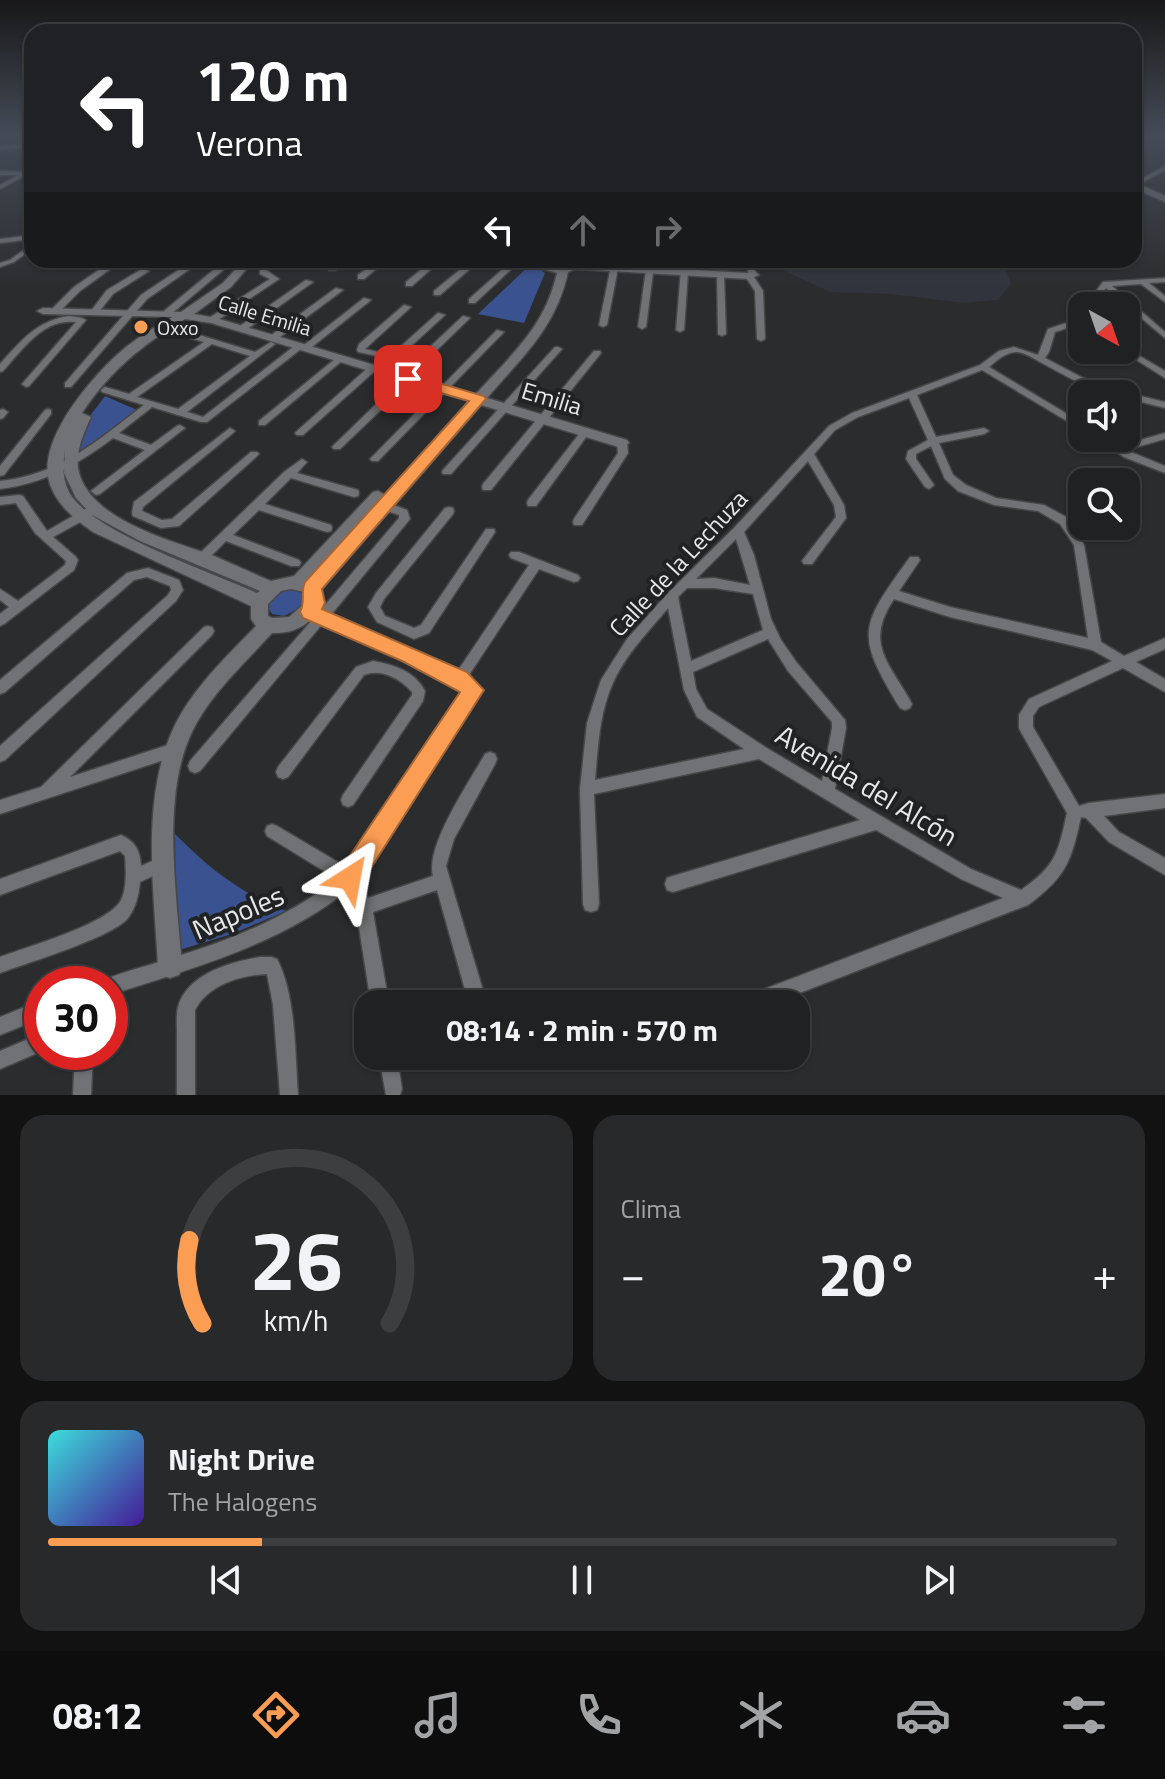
<!DOCTYPE html>
<html lang="es">
<head>
<meta charset="utf-8">
<style>
  :root { --surface:#202122; --page:#28292a; --text:#f1f3f6; --muted:#a2a3a5; --line:#3d3e40; --accent:#fc9d54 }
  body { margin:0; font-family:"Titillium Web",sans-serif; background:var(--page); color:var(--text); height:100vh; display:flex; flex-direction:column; font-size:30px; white-space:nowrap }
  * { box-sizing:border-box; margin:0 }
  p { font-size:26px; color:var(--muted) }
  .icon { flex:none; width:44px; height:44px; fill:none; stroke:currentColor; stroke-width:2; stroke-linecap:round; stroke-linejoin:round }
  .map { position:relative; height:1095px; overflow:hidden }
  .side { display:flex; flex-direction:column; gap:20px; padding:20px; background:#121213; flex:1 }
  .side>* { flex:none }
  .guide { position:absolute; left:24px; top:24px; width:1118px; height:244px; border-radius:24px; box-shadow:0 2px 6px #0004,0 0 0 2px var(--line); background:#202124; color:#fff; overflow:hidden }
  .needle { width:52px; rotate:140deg }
  .controls { position:absolute; left:1068px; top:292px; display:grid; gap:16px }
  .controls a { display:grid; place-items:center; width:72px; height:72px; border-radius:16px; background:var(--surface); box-shadow:0 2px 6px #0004,0 0 0 2px var(--line); font-size:40px }
  .speed { position:absolute; left:24px; top:966px; display:flex; gap:16px; font-size:40px; font-weight:700; text-align:center }
  .speed>* { display:grid; place-content:center; width:104px; height:104px; border-radius:50%; background:var(--surface); box-shadow:0 2px 6px #0004,0 0 0 2px var(--line); line-height:1 }
  .speed .limit { border:12px solid #d22; background:#fff; color:#111 }
  .pin { position:absolute; display:grid; place-items:center; width:68px; height:68px; color:#fff; margin:-34px; border-radius:16px; box-shadow:0 4px 12px #0006 }
  .me { position:absolute; width:88px; margin:-44px; rotate:34deg; stroke-linejoin:round; filter:drop-shadow(0 0 6px #0008) }
  .turn { display:flex; align-items:center; gap:28px; height:168px; padding:0 40px; font-size:36px }
  .turn .icon { width:104px; height:104px; stroke-width:2.5 }
  .turn b { display:block; font-size:56px; line-height:68px }
  .lanes { display:flex; align-items:center; height:76px; padding:0 40px; background:#0003; justify-content:center; gap:40px; direction:ltr }
  .lanes .off { opacity:.35 }
  .big { font-size:60px; font-weight:700; line-height:1.1 }
  .side .card { flex:1; display:flex; flex-direction:column; justify-content:center; gap:12px; min-width:0; padding:0 28px; border-radius:24px; background:var(--page) }
  .side .dial { align-items:center; gap:0 }
  .dial svg { height:208px; overflow:visible; fill:none; stroke:var(--line); stroke-width:7; stroke-linecap:round; text-anchor:middle }
  .dial text { fill:var(--text); stroke:none }
  .song { display:flex; align-items:center; gap:24px }
  .cover { width:96px; height:96px; border-radius:12px; background:linear-gradient(135deg,hsl(180 70% 55%),hsl(260 70% 35%)) }
  .played { height:8px; border-radius:4px; background:linear-gradient(90deg,var(--accent) 20%,var(--line) 20%) }
  .keys { display:flex; justify-content:space-around; direction:ltr }
  .heat { display:flex; justify-content:space-between; align-items:center; font-size:44px; direction:ltr }
  .side .tiles { flex:1; display:grid; gap:20px; grid-template-columns:1fr 1fr }
  .card:last-child { grid-column:span 2 }
  .trip { position:absolute; left:354px; top:990px; width:456px; height:80px; border-radius:24px; background:var(--surface); box-shadow:0 2px 6px #0004,0 0 0 2px var(--line); font-weight:700; line-height:80px; text-align:center }
  .dock { display:flex; height:128px; justify-content:space-around; align-items:center; background:#0d0d0e; color:var(--muted) }
  .dock .icon { width:56px; height:56px }
  .dock .active { color:var(--accent) }
  .dock b { font-size:36px; color:var(--text) }
  .map>svg:first-child { display:block }
  .built { fill:#31343c }
  .green { fill:#3a528f }
  .lines { fill:none; stroke-linecap:round; stroke-linejoin:round }
  .street-casing { stroke:#474749; stroke-width:3 }
  .secondary-casing { stroke:#474749; stroke-width:3 }
  .street { fill:#717275; fill-rule:evenodd }
  .secondary { fill:#717275; fill-rule:evenodd }
  .route { fill:#fc9d54; stroke:#a46637; stroke-width:2 }
  .poi-dot { fill:#fc9d54; stroke:#212224; stroke-width:3 }
  .labels { text-anchor:middle; dominant-baseline:central; stroke-width:8; stroke-linejoin:round; paint-order:stroke }
  .far-street-label { font-size:20px; fill:#e8e8ea; stroke:#212224 }
  .far-poi-label { font-size:20px; fill:#e8e8ea; stroke:#212224; text-anchor:start }
  .street-label { font-size:24px; fill:#e8e8ea; stroke:#212224 }
  .near-street-label { font-size:28px; fill:#e8e8ea; stroke:#212224 }
</style>
</head>
<body>
<div class="map">
<svg width="1165" height="1095" viewBox="0 0 1165 1095">
  <rect width="100%" height="100%" fill="#2b2c2e"/>
  <path class="built" d="M761,260H1050L1006,271L1011,284L998,300L964,303L891,294L830,292Z"/>
  <path class="green" d="M532,263L545,273L524,323L478,314Z
    M105,396L137,410L84,450L75,449L80,429Z
    M293,586L305,593L302,607L284,616L272,614L267,606L275,591Z
    M175,834C211,870 239,892 286,911L232,934L179,950L176,947Z"/>
  <g class="lines">
    <defs>
      <path id="street" d="M1165,166V170L1134,187V183Z
        M0,171L25,172L28,174L0,189V185L18,175H0Z
        M32,235V239L0,243V239Z
        M32,244V249L14,262L0,267V263L10,260Z
        M245,260H269L265,262L248,263L246,262Z
        M301,260H310L303,264L299,262Z
        M338,260H347L335,270H329V266Z
        M379,260H387L364,279H358V275Z
        M433,260H441L412,286H406V282L422,269L405,266V262L426,266Z
        M472,260H480L440,295H434V291Z
        M513,260H521L475,303H469V299Z
        M593,260H601L596,264L592,262Z
        M629,260H637L634,269L630,271L626,269Z
        M647,263L654,265L646,327L642,329L638,327Z
        M106,265L113,267L80,291L58,313H52V309L74,287Z
        M611,266L618,268L607,325L603,327L599,325Z
        M183,267L190,269L147,299L71,387H65V383L141,295Z
        M216,268L223,270L170,315H164V311Z
        M142,269L149,271L113,294L98,313H92L91,311L107,290Z
        M260,270H266L279,279L215,322H209V318L270,279L260,274Z
        M681,270L688,272L684,330L680,332L676,330Z
        M717,273L724,275L726,334L722,336L718,334Z
        M746,274H752L763,291L765,339L761,341L757,339L755,291L745,276Z
        M1165,278V282L1149,283L1165,296V302L1141,284L1112,286L1165,332V338L1106,288L1093,306H1085L1103,282Z
        M306,280L313,282L246,330H240V326Z
        M336,288L343,290L276,340H270V336Z
        M364,298L371,300L308,350L301,349L207,422H201L152,407L119,433L151,445L177,426L180,425L185,428L100,494L96,495L91,491L145,450L113,438C77,465 45,483 0,489V481C60,475 98,440 144,405L102,392L101,390L105,387L129,394L204,342L180,335V331H186L255,352L271,342L275,344L187,412L203,417L297,344L304,345ZM212,344L250,356L178,409L137,397Z
        M404,305L411,307L365,349L391,355L438,313L445,315L396,360L358,352L357,350L359,344Z
        M69,316L82,318L86,320L29,386L26,387L22,384L76,322C43,318 23,349 3,371L0,372V364C21,341 36,321 69,316Z
        M463,316L470,318L409,377L412,379L411,381L340,449H334L332,447L334,445L402,379L399,377L400,375Z
        M1082,318V323L1055,332L1049,352L1045,358L1083,378L1128,393L1165,402V408L1126,398V394C1097,394 1069,378 1044,364C1036,360 1025,352 1016,352C1006,352 996,361 989,367L1082,423V430L982,370L917,395L936,437L984,428L989,431L984,434L939,443L953,475L966,485L996,498L1044,505L1068,518L1084,545L1101,642L1124,656L1165,638V649L1136,662L1165,679V692L1123,668L1039,707L1033,716V727L1079,806L1089,803L1165,794V808L1104,816L1119,832L1165,858V875L1109,842L1086,818L1081,817C1071,862 1066,877 1028,905L771,1004H740L743,998L749,995L1003,898L961,879L876,830L673,892L667,890L665,884L667,878L673,876L860,820L759,759L594,794L599,904L597,910L591,912L585,910L583,904L580,789L587,723L601,680L627,639L668,593L734,528L829,426L852,413L980,365L999,351L1014,347L1038,355L1048,329ZM909,398L928,440L908,451L906,459L925,487L929,489L934,485L916,459V454L931,446L945,479L958,491L994,505L1038,511L1060,524L1074,545L1088,638L950,607L899,591L920,560L918,557H910C860,627 854,632 900,708L905,710L910,708L912,704C891,664 863,645 894,599L950,617L1092,650L1112,661L1029,699L1019,715V728L1021,732L1067,813C1058,853 1056,866 1021,890L971,869L835,789L846,728L845,720L797,663L781,640L771,619L754,555L744,532L808,461L834,505L836,517L802,561L804,564H812L846,518L844,505L814,454L835,430L858,417ZM736,539L750,585L714,578L696,579ZM687,588H714L753,594L763,630L691,661L678,597ZM668,608L684,690L697,717L744,749L595,780C598,748 599,713 613,683C625,655 649,631 668,608ZM768,639L788,671L832,722V728L822,781L765,747L707,709L696,689L693,672Z
        M497,330L504,332L378,461H372L370,459L372,457Z
        M555,347H558L562,349L451,474H443L442,472L443,470Z
        M1126,348L1165,371V378L1121,350H1126Z
        M594,351H600L601,353L491,490H483L482,487L483,484Z
        M340,355L343,356V360L265,425H259V421Z
        M373,365L377,368L376,370L303,435H297L295,433L297,431L370,366Z
        M3,409L8,412L3,418L0,419V410Z
        M48,409L51,410V414L4,475L0,476V466L45,410Z
        M230,428L235,431L233,433L143,507L142,511L162,520L172,519L251,452H257L259,454L257,456L179,526L161,528L133,516L132,513L134,502Z
        M586,428L589,429L591,431L589,433L536,506H528L527,503L528,500L583,429Z
        M1165,433V439L1126,450L1165,466V473L1124,457L1095,438H1107L1119,446Z
        M622,440L627,443L628,453L582,525H574L573,522L574,519L618,453L617,443Z
        M302,459L307,462L297,473L358,490L359,493L358,496L354,497L291,478L265,504L331,525L332,528L331,531L327,532L259,510L233,535L299,560L301,563L299,566H291L226,541L206,561H198L196,558L198,555L284,472Z
        M19,495L23,496L47,531L85,509H93L94,512L93,515L53,537L76,557L78,560L74,570L4,624L0,626V614L9,607L0,600V589L18,601L60,569L65,565L66,561L35,533L16,503L0,505V497Z
        M383,501L407,510L410,519L330,616L457,672L529,565L511,558L509,555L511,552H519L578,575L580,578L578,581L574,582L539,569L467,678C474,683 481,690 477,699L359,879L368,898L433,876C425,846 470,781 485,754L490,752L495,754L497,759L495,764L454,839L446,866L487,1004H469L437,890L373,912L389,1004H371L356,908L348,890C279,945 193,968 110,995V984H102L104,980C127,970 152,965 175,957C233,939 288,917 337,879L267,836L265,831L267,826L272,824L277,826L348,868L465,694L464,690L454,683L323,623L200,771L195,773L190,771L188,766L190,761L313,619L306,615L304,612L306,609L310,607L320,611L399,518V515L379,508L378,505L379,502Z
        M449,507L453,508L454,511L453,514L384,599L380,607L385,616L414,628L421,625L486,529H494L495,532L429,633L414,639L377,622L368,607L376,593L445,508Z
        M148,568L179,580L183,590L176,601L5,760L0,762V746L168,595L171,590L170,586L147,577L134,580L5,692L0,694V680L127,573Z
        M208,626L212,627L214,631L212,635L70,777L174,743L179,745L181,750L179,755L0,814V800L41,787L204,627Z
        M373,661C394,665 415,671 425,691L423,701L353,805L348,807L343,805L341,800L343,795L412,695V692C401,679 381,668 364,675L288,777L283,779L278,777L276,772L278,767L356,667Z
        M121,835C135,841 140,850 141,866L165,855L170,858L173,863L170,868L140,882C139,894 136,908 128,918C113,937 27,963 0,973V957C26,947 109,924 121,900C127,888 126,870 125,856L120,851L0,895V879Z
        M260,957H271L277,959C296,995 295,1054 298,1095H280L273,1005L267,974C240,975 208,985 195,1010V1095H177C177,1074 177,1053 177,1032C177,1024 176,1015 178,1007C187,974 230,962 260,957Z
        M42,1000V1051L0,1069V1051L26,1040L27,1024L0,1035V1017Z
        M75,1052H93L91,1095H73Z
        M379,1056H397L402,1089L400,1095H386Z"/>
      <path id="secondary" d="M32,143V147L0,150V146Z
        M1134,182L1165,196V202L1134,188Z
        M244,260H254L231,287L194,314L216,318L475,395C511,355 545,327 557,273L540,268L538,260H548L549,264C558,269 567,265 575,263L748,273V269L752,268L759,275L749,279L575,269L568,272C556,328 522,357 487,398L627,440L629,443L622,448L481,405L321,590L324,603C312,624 295,634 272,633C244,664 209,695 191,734C161,799 177,896 182,966L179,975L170,978L161,975L158,966C154,889 140,797 175,725C194,687 227,656 256,626L251,619V606L93,532C73,518 52,501 48,476C42,433 95,373 126,347C140,336 156,326 172,317L43,314L37,311L43,308L181,312L223,283ZM185,319L211,323L469,401L385,495L378,491L373,492L294,576L271,581C252,573 233,564 214,556C173,541 96,522 80,476C73,456 83,435 91,417L82,413C109,372 143,344 185,319ZM65,450L64,473L76,498L92,515L140,541L260,591L257,593C214,573 89,531 69,492C62,478 63,465 65,450ZM291,589L304,592L306,602L289,617L272,618L268,616V604L281,591Z"/>
    </defs>
    <use href="#street" class="street-casing"/>
    <use href="#secondary" class="secondary-casing"/>
    <use href="#street" class="street"/>
    <use href="#secondary" class="secondary"/>
  </g>
  <linearGradient id="sky" x2="0" y2="1"><stop stop-color="#181819"/><stop offset="0.47" stop-color="#444b57"/><stop offset="1" stop-color="#444b57" stop-opacity="0"/></linearGradient>
  <rect width="1165" height="288" fill="url(#sky)"/>
  <path class="route" d="M408,374L484,396L486,399L322,589L325,603L322,609L467,672L484,690L359,887L350,891L341,887L337,878L341,869L460,692L402,661L303,618L300,612C306,601 300,592 305,582L469,401L403,382L400,379Z"/>
  <circle class="poi-dot" cx="141" cy="327" r="8"/>
  <g class="labels">
    <g class="far-street-label">
      <text transform="translate(265 315) rotate(17)">Calle Emilia</text>
    </g>
    <g class="far-poi-label">
      <text x="157" y="327">Oxxo</text>
    </g>
    <g class="street-label">
      <text transform="translate(552 398) rotate(17)">Emilia</text>
      <text transform="translate(678 563) rotate(-47)">Calle de la Lechuza</text>
    </g>
    <g class="near-street-label">
      <text transform="translate(867 785) rotate(31)">Avenida del Alcón</text>
      <text transform="translate(238 912) rotate(-23)">Napoles</text>
    </g>
  </g>
</svg>
<div class="controls">
<a><svg class="needle" viewBox="-14 -14 28 28"><path d="M0-13l5 13h-10z" fill="#e53935"/><path d="M0 13l5-13h-10z" fill="#a2a3a5"/></svg></a>
<a><svg class="icon" aria-label="sound" viewBox="0 0 24 24"><path d="M4 9h4l5-4v14l-5-4H4zM17 9q2 3 0 6"/></svg></a>
<a><svg class="icon" aria-label="search" viewBox="0 0 24 24"><circle cx="10" cy="10" r="6"/><path d="M15 15l6 6"/></svg></a>
</div>
<div class="speed"><div class="limit">30</div></div>
<div class="pin" style="left:408px;top:379px;background:#d93025"><svg class="icon" aria-label="arrive" viewBox="0 0 24 24"><path d="M6 21V4h12l-3 4 3 4H6"/></svg></div>
<svg class="me" style="left:350px;top:878px" viewBox="-20 -20 40 40"><path d="M0-17L14 15 0 8-14 15z" fill="#fc9d54" stroke="#fff" stroke-width="4"/></svg>
<div class="trip">08:14 · 2 min · 570 m</div>
<div class="guide">
<div class="turn"><svg class="icon" aria-label="left" viewBox="0 0 24 24"><path d="M17 20v-9H6M10 6l-5 5 5 5"/></svg><div><b>120 m</b>Verona</div></div>
<div class="lanes"><svg class="icon" aria-label="left" viewBox="0 0 24 24"><path d="M17 20v-9H6M10 6l-5 5 5 5"/></svg><svg class="icon off" aria-label="ahead" viewBox="0 0 24 24"><path d="M12 20V5M6 11l6-6 6 6"/></svg><svg class="icon off" aria-label="right" viewBox="0 0 24 24"><path d="M7 20v-9h11M14 6l5 5-5 5"/></svg></div>
</div>
</div>
<section class="side">
<div class="tiles">
<div class="card dial"><svg viewBox="0 0 100 80">
<path d="M14 69A42 42 0 1 1 86 69"/>
<path d="M14 69A42 42 0 0 1 9 37" stroke="#fc9d54"/>
<text x="50" y="56" font-size="32" font-weight="700">26</text>
<text x="50" y="72" font-size="11">km/h</text>
</svg></div>
<div class="card"><p>Clima</p>
<div class="heat"><a>−</a><b class="big">20°</b><a>+</a></div>
</div>
<div class="card">
<div class="song"><i class="cover"></i><div><b>Night Drive</b><p>The Halogens</p></div></div>
<div class="played"></div>
<div class="keys"><svg class="icon" aria-label="previous" viewBox="0 0 24 24"><path d="M18 5L8 12l10 7zM5 5v14"/></svg><svg class="icon" aria-label="pause" viewBox="0 0 24 24"><path d="M8 5v14M16 5v14"/></svg><svg class="icon" aria-label="next" viewBox="0 0 24 24"><path d="M6 5l10 7-10 7zM19 5v14"/></svg></div>
</div>
</div>
</section>
<nav class="dock">
<b>08:12</b>
<svg class="icon active" aria-label="directions" viewBox="0 0 24 24"><path d="M12 3l9 9-9 9-9-9zM9 14v-3h6M13 9l2 2-2 2"/></svg>
<svg class="icon" aria-label="music" viewBox="0 0 24 24"><path d="M9 18V5l10-2v13"/><circle cx="6" cy="18" r="3"/><circle cx="16" cy="16" r="3"/></svg>
<svg class="icon" aria-label="phone" viewBox="0 0 24 24"><path d="M5 4h4l2 5-3 2q2 4 5 5l2-3 5 2v4C11 20 4 13 5 4z"/></svg>
<svg class="icon" aria-label="climate" viewBox="0 0 24 24"><path d="M12 3v18M4 7l16 10M4 17L20 7"/></svg>
<svg class="icon" aria-label="car" viewBox="0 0 24 24"><path d="M5 17H2v-5l4-1 3-4h7l3 4 3 1v5h-3M9 17h6M6 11h13"/><circle cx="7" cy="17" r="2"/><circle cx="17" cy="17" r="2"/></svg>
<svg class="icon" aria-label="filters" viewBox="0 0 24 24"><path d="M4 7h16M4 17h16"/><circle cx="9" cy="7" r="2"/><circle cx="15" cy="17" r="2"/></svg>
</nav>
</body>
</html>
